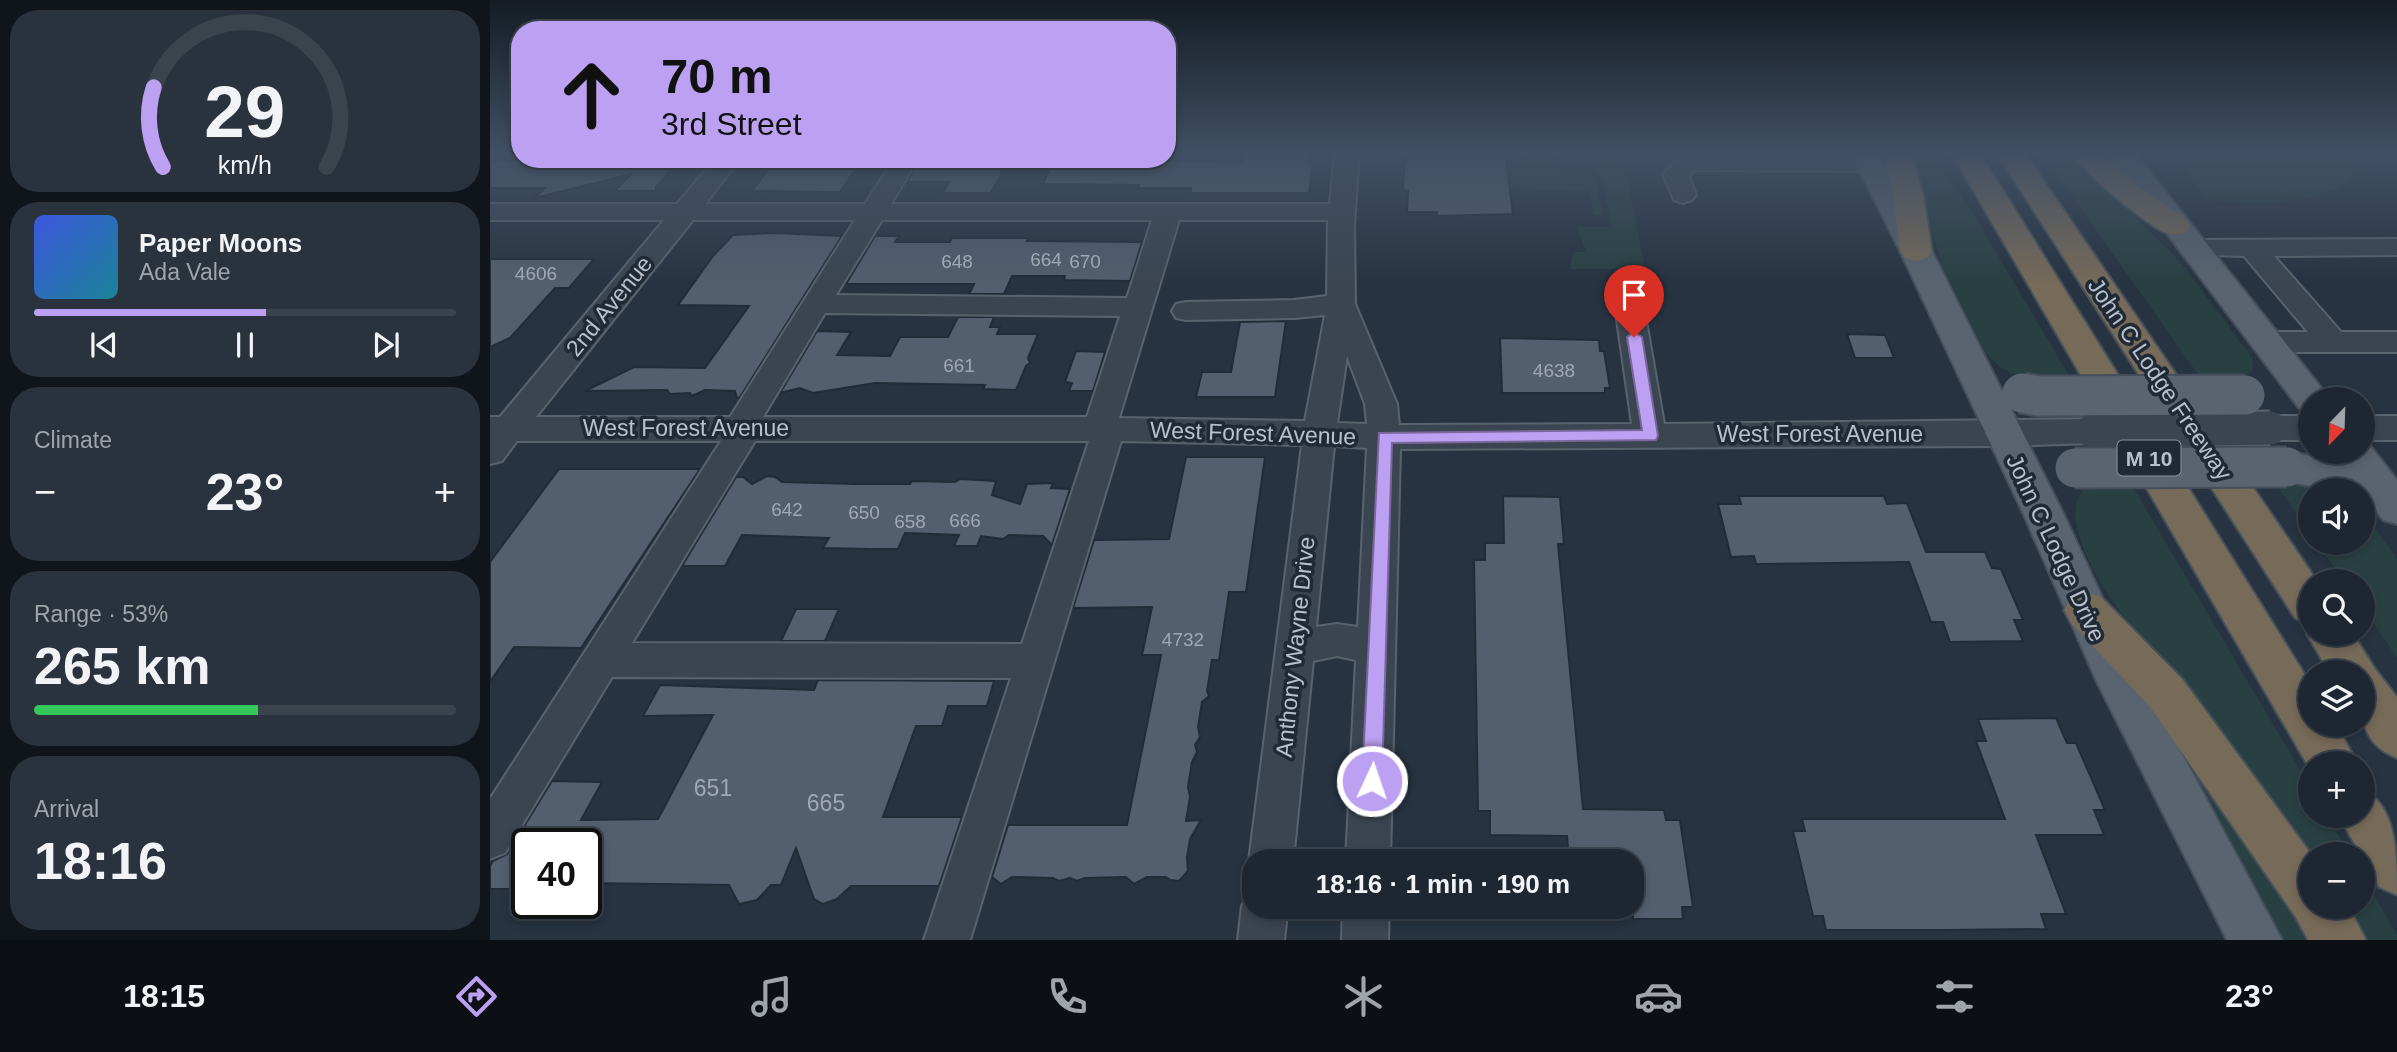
<!DOCTYPE html>
<html lang="en">
<head>
<meta charset="utf-8">
<style>
  :root { --surface:#1d2631; --page:#2a323d; --text:#f1f3f6; --muted:#a0a5ab; --line:#3b434d; --accent:#bca0f2 }
  body { margin:0; font-family:Helvetica,sans-serif; background:var(--page); color:var(--text); height:100vh; display:flex; flex-direction:column; font-size:26px; white-space:nowrap }
  * { box-sizing:border-box; margin:0 }
  p { font-size:23px; color:var(--muted) }
  .icon { flex:none; width:38px; height:38px; fill:none; stroke:currentColor; stroke-width:2; stroke-linecap:round; stroke-linejoin:round }
  .map { position:relative; flex:1; overflow:hidden }
  .panel { display:flex; flex-direction:column; gap:10px; padding:10px; background:#10151b; width:490px }
  .panel>* { flex:none }
  .banner { position:absolute; left:21px; top:21px; width:665px; height:147px; border-radius:28px; box-shadow:0 4px 10px #0003,0 0 0 2px var(--line); background:#bca0f2; color:#111; overflow:hidden }
  .needle { width:46px; rotate:203deg }
  .fabs { position:absolute; left:1808px; top:387px; display:grid; gap:14px }
  .fabs a { display:grid; place-items:center; width:77px; height:77px; border-radius:50%; background:var(--surface); box-shadow:0 4px 10px #0003,0 0 0 2px var(--line); font-size:35px }
  .speed { position:absolute; left:21px; top:828px; display:flex; gap:14px; font-size:35px; font-weight:700; text-align:center }
  .speed>* { display:grid; place-content:center; width:91px; height:91px; border-radius:50%; background:var(--surface); box-shadow:0 4px 10px #0003,0 0 0 2px var(--line); line-height:1 }
  .speed .limit { border:4px solid #111; border-radius:10px; background:#fff; color:#111 }
  .pin { position:absolute; display:grid; place-items:center; width:60px; height:60px; color:#fff; margin:-72px -30px; border-radius:50% 50% 50% 0; rotate:-45deg; box-shadow:0 0 7px #0007 }
  .pin .icon { rotate:45deg }
  .me { position:absolute; width:77px; margin:-38px; rotate:3deg; stroke-linejoin:round; filter:drop-shadow(0 0 5px #0008) }
  .turn { display:flex; align-items:center; gap:24px; height:147px; padding:0 35px; font-size:32px }
  .turn .icon { width:91px; height:91px; stroke-width:2.5 }
  .turn b { display:block; font-size:49px; line-height:60px }
  .big { font-size:52px; font-weight:700; line-height:1.1 }
  .panel .tile { flex:1; display:flex; flex-direction:column; justify-content:center; gap:10px; min-width:0; padding:0 24px; border-radius:28px; background:var(--page) }
  .panel .dial { align-items:center; gap:0 }
  .dial svg { height:182px; overflow:visible; fill:none; stroke:var(--line); stroke-width:7; stroke-linecap:round; text-anchor:middle }
  .dial text { fill:var(--text); stroke:none }
  .song { display:flex; align-items:center; gap:21px }
  .cover { width:84px; height:84px; border-radius:10px; background:linear-gradient(135deg,hsl(230 70% 55%),hsl(190 70% 35%)) }
  .played { height:7px; border-radius:4px; background:linear-gradient(90deg,var(--accent) 55%,var(--line) 55%) }
  .keys { display:flex; justify-content:space-around; direction:ltr }
  .heat { display:flex; justify-content:space-between; align-items:center; font-size:38px; direction:ltr }
  .charge { height:10px; border-radius:5px; background:linear-gradient(90deg,#34c759 53%,var(--line) 0) }
  .trip { position:absolute; left:752px; top:849px; width:402px; height:70px; border-radius:28px; background:var(--surface); box-shadow:0 4px 10px #0003,0 0 0 2px var(--line); font-weight:700; line-height:70px; text-align:center }
  .menu { display:flex; height:112px; justify-content:space-around; align-items:center; background:#0c0f14; color:var(--muted) }
  .menu .icon { width:49px; height:49px }
  .menu .current { color:var(--accent) }
  .menu b { font-size:32px; color:var(--text) }
  main { display:flex; flex:1; min-height:0 }
  .map>svg:first-child { display:block }
  .green { fill:#294042 }
  .building { fill:#535e6e; stroke:#222c38; stroke-width:2 }
  .lines { fill:none; stroke-linecap:round; stroke-linejoin:round }
  .minor-casing { stroke:#59636e; stroke-width:4 }
  .major-casing { stroke:#454e5a; stroke-width:4 }
  .highway-casing { stroke:#46505b; stroke-width:4 }
  .minor { fill:#3b4551; fill-rule:evenodd }
  .major { fill:#5a6470; fill-rule:evenodd }
  .highway { fill:#766a59; fill-rule:evenodd }
  .minor-bridge-casing { stroke:#59636e; stroke-width:37; stroke-linecap:butt }
  .major-bridge-casing { stroke:#454e5a; stroke-width:43; stroke-linecap:butt }
  .minor-bridge { stroke:#3b4551; stroke-width:33 }
  .major-bridge { stroke:#5a6470; stroke-width:39 }
  .route { fill:#bca0f2; stroke:#7a689d; stroke-width:2 }
  .labels { text-anchor:middle; dominant-baseline:central; stroke-width:7; stroke-linejoin:round; paint-order:stroke }
  .number-label { font-size:19px; fill:#9fa8b4 }
  .shield { fill:#202a36; stroke:#8a939e; stroke-width:2 }
  .shield-label { font-size:21px; font-weight:bold; fill:#b8c0cb }
  .street-label { font-size:23px; fill:#b8c0cb; stroke:#202a36 }
  .near-number-label { font-size:23px; fill:#9fa8b4 }
</style>
</head>
<body>
<main>
<section class="panel">
<div class="tile dial"><svg viewBox="0 0 100 80">
<path d="M14 69A42 42 0 1 1 86 69"/>
<path d="M14 69A42 42 0 0 1 10 34" stroke="#bca0f2"/>
<text x="50" y="56" font-size="32" font-weight="700">29</text>
<text x="50" y="72" font-size="11">km/h</text>
</svg></div>
<div class="tile">
<div class="song"><i class="cover"></i><div><b>Paper Moons</b><p>Ada Vale</p></div></div>
<div class="played"></div>
<div class="keys"><svg class="icon" aria-label="previous" viewBox="0 0 24 24"><path d="M18 5L8 12l10 7zM5 5v14"/></svg><svg class="icon" aria-label="pause" viewBox="0 0 24 24"><path d="M8 5v14M16 5v14"/></svg><svg class="icon" aria-label="next" viewBox="0 0 24 24"><path d="M6 5l10 7-10 7zM19 5v14"/></svg></div>
</div>
<div class="tile"><p>Climate</p>
<div class="heat"><a>−</a><b class="big">23°</b><a>+</a></div>
</div>
<div class="tile"><p>Range · 53%</p><b class="big">265 km</b><div class="charge"></div></div>
<div class="tile"><p>Arrival</p><b class="big">18:16</b></div>
</section>
<div class="map">
<svg width="1907" height="940" viewBox="0 0 1907 940">
  <rect width="100%" height="100%" fill="#273341"/>
  <path class="green" d="M1038,152H1073L1064,155L1061,164C1071,175 1086,176 1099,170L1108,188L1112,215H1103L1100,191L1019,188L1001,160H1038Z
    M1105,152H1132L1155,269H1080L1083,252H1096L1087,227H1121L1115,189L1105,168Z
    M1417,152H1440L1482,212L1584,384L1534,379L1511,368L1496,353L1453,268Z
    M1551,152H1582L1692,264L1763,359L1762,371L1754,378L1714,383Z
    M1679,152H1884C1853,209 1774,205 1718,200Z
    M1640,482L1820,787V816H1837L1859,854H1820C1763,784 1705,714 1652,641C1627,607 1596,569 1587,526C1583,510 1586,500 1595,487Z
    M1785,483H1814L1839,490H1820V533Z
    M1873,512L1907,559V658L1873,608L1872,581H1854L1827,543L1872,542Z
    M1683,735L1825,940H1793Z
    M1873,876L1907,935V940H1868L1846,907L1872,906Z"/>
  <path class="building" d="M753,152H821L819,162H823L819,193H700L701,188H648L649,185L553,184L564,159L751,162Z
    M919,152H1015L1023,214L947,216V212H917L918,191L913,190V183L915,160H918Z
    M42,159H191L166,187V191H125L141,174L45,198L55,188H0V161Z
    M430,159H519L501,193H453L459,182H417Z
    M280,167H367L350,192L262,191Z
    M284,233L352,236L250,397L247,398L245,391L215,390L202,396L200,393L180,394L177,390L95,391L144,367L215,368L259,306L188,305L223,256L243,235Z
    M385,236H409L405,242H460L462,238H539L537,241L652,242L640,281L574,280L575,276H522L514,294H479L484,284H356Z
    M0,259H104L79,288H65L20,338L0,347Z
    M468,317H504L500,327H510L507,334H548L538,358L540,363L536,366L526,390L493,389L495,385L385,383L323,393L310,388L290,393L327,331L361,332L347,355L400,356L410,337H458Z
    M796,321L785,397H706L712,372H741L750,322Z
    M1357,334L1395,335L1404,358H1365Z
    M1010,338L1109,340L1110,351H1114L1120,388H1115V393H1012Z
    M586,351L615,352L603,391H579L582,383L575,382Z
    M696,457H775L756,592H739L729,660H722L717,691L719,696L712,702L708,727L710,737L705,745L707,752L702,762L698,787L700,797L696,821L711,820L700,839L697,857L698,871L689,881L680,880L676,877H657L644,884L636,877L595,878L587,881L580,878L569,881L563,878L522,877L511,884L502,877L518,825H637L671,655H652L662,607L583,608L604,540L679,539Z
    M69,469H210L91,648L24,647L0,682V562Z
    M277,476L285,477L292,482L367,484H420L422,481L465,482L470,479L506,481L502,495L530,504L537,484L563,483L561,488L580,489L562,545L553,536L519,535L513,539L491,536L487,546H464L469,535L415,533L408,549H380L333,548L339,538L252,535L235,566H192L246,477H253L262,484Z
    M1013,496L1070,497L1074,544H1068L1093,809L1174,810L1176,820H1190L1203,907H1192L1193,919H1143V861H1079L1077,836L1000,835V811H988L984,560H995V543H1014Z
    M1249,496H1394L1397,504L1417,503L1436,552H1495L1502,568L1511,569L1533,620H1524L1533,641L1460,642L1453,622H1441L1419,562L1266,564L1264,556L1241,557L1228,504H1251Z
    M306,609H349L335,641H291Z
    M328,680L504,681L497,706H458L452,726H426L393,817H472L449,886H361L347,899L333,904L324,899L306,848L291,885H281L267,900L249,904L239,885L96,883V844H37V889H0V866L3,861L17,854L62,781L112,782L91,820L168,819L223,715L153,716L170,685L324,690Z
    M1566,718L1577,743H1586L1615,810H1604L1614,835H1546L1576,914H1551L1556,929L1455,930H1336L1333,916H1323L1303,831H1315L1312,819H1515L1486,741H1496L1488,719Z"/>
  <g class="lines">
    <defs>
      <path id="minor" d="M845,152H869L864,226L865,304L907,404L909,425L1142,424L1123,292L1127,286L1137,283L1147,286L1151,292L1174,424L1602,419L1613,423L1618,431L1613,439L1602,443L1512,446L910,449L900,861H856L866,660L847,656L823,661L803,861H765V875L759,861L812,445L631,441L480,940H434L521,678L122,677L15,853L0,859V799L231,441H27L12,461L0,464V417H10L174,220H0V204H187L225,159H281L278,164L244,167L215,204H375L404,159H428L401,204H840ZM203,220H365L240,417H46ZM392,220H662L637,298L346,295ZM689,220H838L837,296L804,300L696,302L686,304L682,311L686,318L696,320L804,318L835,315L815,421L629,418ZM335,313L630,316L597,417H273ZM857,356L875,404L877,424L847,423ZM265,441H599L532,644L142,643ZM844,446L877,448L868,627L847,624L826,627Z
        M1199,156L1380,157L1389,159L1392,164L1389,169L1380,171L1205,170L1199,176L1206,195L1202,200L1193,203L1184,200L1173,174L1190,158Z
        M1907,239V255L1784,256L1851,332H1907V352H1777L1767,349L1762,342L1767,335L1777,332H1818L1754,256L1692,254L1688,248L1692,242L1702,240Z
        M1780,416H1820V440H1780L1769,436L1764,428L1769,420Z
        M1872,416H1907V440H1872Z
        M765,888V906H798L794,940H748L752,906L759,890Z
        M853,906H899L898,940H852Z"/>
      <path id="major" d="M1360,152H1388L1442,251L1574,515L1638,653L1792,940H1737L1606,680L1534,515L1410,251Z
        M1615,152H1644L1840,399H1820V411L1809,408Z
        M1872,441L1877,442L1907,480V524L1893,520L1878,500L1872,502V490C1840,490 1814,487 1783,477L1778,467L1783,457C1806,450 1833,456 1854,467L1845,452H1872Z"/>
      <path id="highway" d="M1393,152H1421L1433,194L1442,251L1437,258L1426,261L1415,258L1410,251L1403,194Z
        M1461,152H1489L1820,683V724H1846L1867,763H1820V769Z
        M1506,152H1534L1827,581H1820V623L1805,618Z
        M1580,152H1611L1648,186L1696,219L1700,226L1696,233C1688,234 1682,236 1674,232C1653,222 1593,172 1580,152Z
        M1596,592L1611,597L1693,680L1821,854L1820,906H1858L1876,940H1818L1805,916L1661,708L1581,623L1574,610L1581,597Z
        M1820,628V634H1863L1885,669L1907,697V758C1866,742 1872,709 1872,672H1839L1817,634Z
        M1872,788C1907,807 1907,853 1907,895L1889,887L1849,816H1872Z"/>
    </defs>
    <use href="#minor" class="minor-casing"/>
    <use href="#major" class="major-casing"/>
    <use href="#highway" class="highway-casing"/>
    <use href="#minor" class="minor"/>
    <use href="#major" class="major"/>
    <use href="#highway" class="highway"/>
    <defs>
      <path id="minor-bridge" d="M1602,431L1780,428"/>
      <path id="major-bridge" d="M1532,393L1548,396L1755,395
        M1585,468L1797,467"/>
    </defs>
    <use href="#minor-bridge" class="minor-bridge-casing"/>
    <use href="#major-bridge" class="major-bridge-casing"/>
    <use href="#minor-bridge" class="minor-bridge"/>
    <use href="#major-bridge" class="major-bridge"/>
  </g>
  <linearGradient id="sky" x2="0" y2="1"><stop stop-color="#151c24"/><stop offset="0.54" stop-color="#415065"/><stop offset="1" stop-color="#415065" stop-opacity="0"/></linearGradient>
  <rect width="1907" height="284" fill="url(#sky)"/>
  <path class="route" d="M1144,332L1152,337L1168,436L1166,440L902,443L892,781L889,788L882,791L875,788L872,781L889,433L1152,430L1137,337Z"/>
  <g class="labels">
    <g class="number-label">
      <text x="556" y="259">664</text>
      <text x="467" y="261">648</text>
      <text x="595" y="261">670</text>
      <text x="46" y="273">4606</text>
      <text x="469" y="365">661</text>
      <text x="1064" y="370">4638</text>
      <text x="297" y="509">642</text>
      <text x="374" y="512">650</text>
      <text x="475" y="520">666</text>
      <text x="420" y="521">658</text>
      <text x="693" y="639">4732</text>
    </g>
    <rect class="shield" x="1627.5" y="440.5" width="63" height="35" rx="5"/>
    <g class="shield-label">
      <text x="1659" y="458">M 10</text>
    </g>
    <g class="street-label">
      <text transform="translate(119 306) rotate(-51)">2nd Avenue</text>
      <text transform="translate(1670 379) rotate(56)">John C Lodge Freeway</text>
      <text x="196" y="428">West Forest Avenue</text>
      <text transform="translate(763 433) rotate(2)">West Forest Avenue</text>
      <text x="1330" y="434">West Forest Avenue</text>
      <text transform="translate(1566 548) rotate(65)">John C Lodge Drive</text>
      <text transform="translate(805 647) rotate(-84)">Anthony Wayne Drive</text>
    </g>
    <g class="near-number-label">
      <text x="223" y="788">651</text>
      <text x="336" y="803">665</text>
    </g>
  </g>
</svg>
<div class="fabs">
<a><svg class="needle" viewBox="-14 -14 28 28"><path d="M0-13l5 13h-10z" fill="#e53935"/><path d="M0 13l5-13h-10z" fill="#a0a5ab"/></svg></a>
<a><svg class="icon" aria-label="sound" viewBox="0 0 24 24"><path d="M4 9h4l5-4v14l-5-4H4zM17 9q2 3 0 6"/></svg></a>
<a><svg class="icon" aria-label="search" viewBox="0 0 24 24"><circle cx="10" cy="10" r="6"/><path d="M15 15l6 6"/></svg></a>
<a><svg class="icon" aria-label="layers" viewBox="0 0 24 24"><path d="M12 4l9 5-9 5-9-5zM3 14l9 5 9-5"/></svg></a>
<a>+</a>
<a>−</a>
</div>
<div class="speed"><div class="limit">40</div></div>
<div class="pin" style="left:1144px;top:337px;background:#d93025"><svg class="icon" aria-label="arrive" viewBox="0 0 24 24"><path d="M6 21V4h12l-3 4 3 4H6"/></svg></div>
<svg class="me" style="left:882px;top:781px" viewBox="-20 -20 40 40"><circle r="17" fill="#bca0f2" stroke="#fff" stroke-width="3"/><path d="M0-11L8 9 0 5-8 9z" fill="#fff"/></svg>
<div class="trip">18:16 · 1 min · 190 m</div>
<div class="banner">
<div class="turn"><svg class="icon" aria-label="ahead" viewBox="0 0 24 24"><path d="M12 20V5M6 11l6-6 6 6"/></svg><div><b>70 m</b>3rd Street</div></div>
</div>
</div>
</main>
<nav class="menu">
<b>18:15</b>
<svg class="icon current" aria-label="directions" viewBox="0 0 24 24"><path d="M12 3l9 9-9 9-9-9zM9 14v-3h6M13 9l2 2-2 2"/></svg>
<svg class="icon" aria-label="music" viewBox="0 0 24 24"><path d="M9 18V5l10-2v13"/><circle cx="6" cy="18" r="3"/><circle cx="16" cy="16" r="3"/></svg>
<svg class="icon" aria-label="phone" viewBox="0 0 24 24"><path d="M5 4h4l2 5-3 2q2 4 5 5l2-3 5 2v4C11 20 4 13 5 4z"/></svg>
<svg class="icon" aria-label="climate" viewBox="0 0 24 24"><path d="M12 3v18M4 7l16 10M4 17L20 7"/></svg>
<svg class="icon" aria-label="car" viewBox="0 0 24 24"><path d="M5 17H2v-5l4-1 3-4h7l3 4 3 1v5h-3M9 17h6M6 11h13"/><circle cx="7" cy="17" r="2"/><circle cx="17" cy="17" r="2"/></svg>
<svg class="icon" aria-label="filters" viewBox="0 0 24 24"><path d="M4 7h16M4 17h16"/><circle cx="9" cy="7" r="2"/><circle cx="15" cy="17" r="2"/></svg>
<b>23°</b>
</nav>
</body>
</html>
